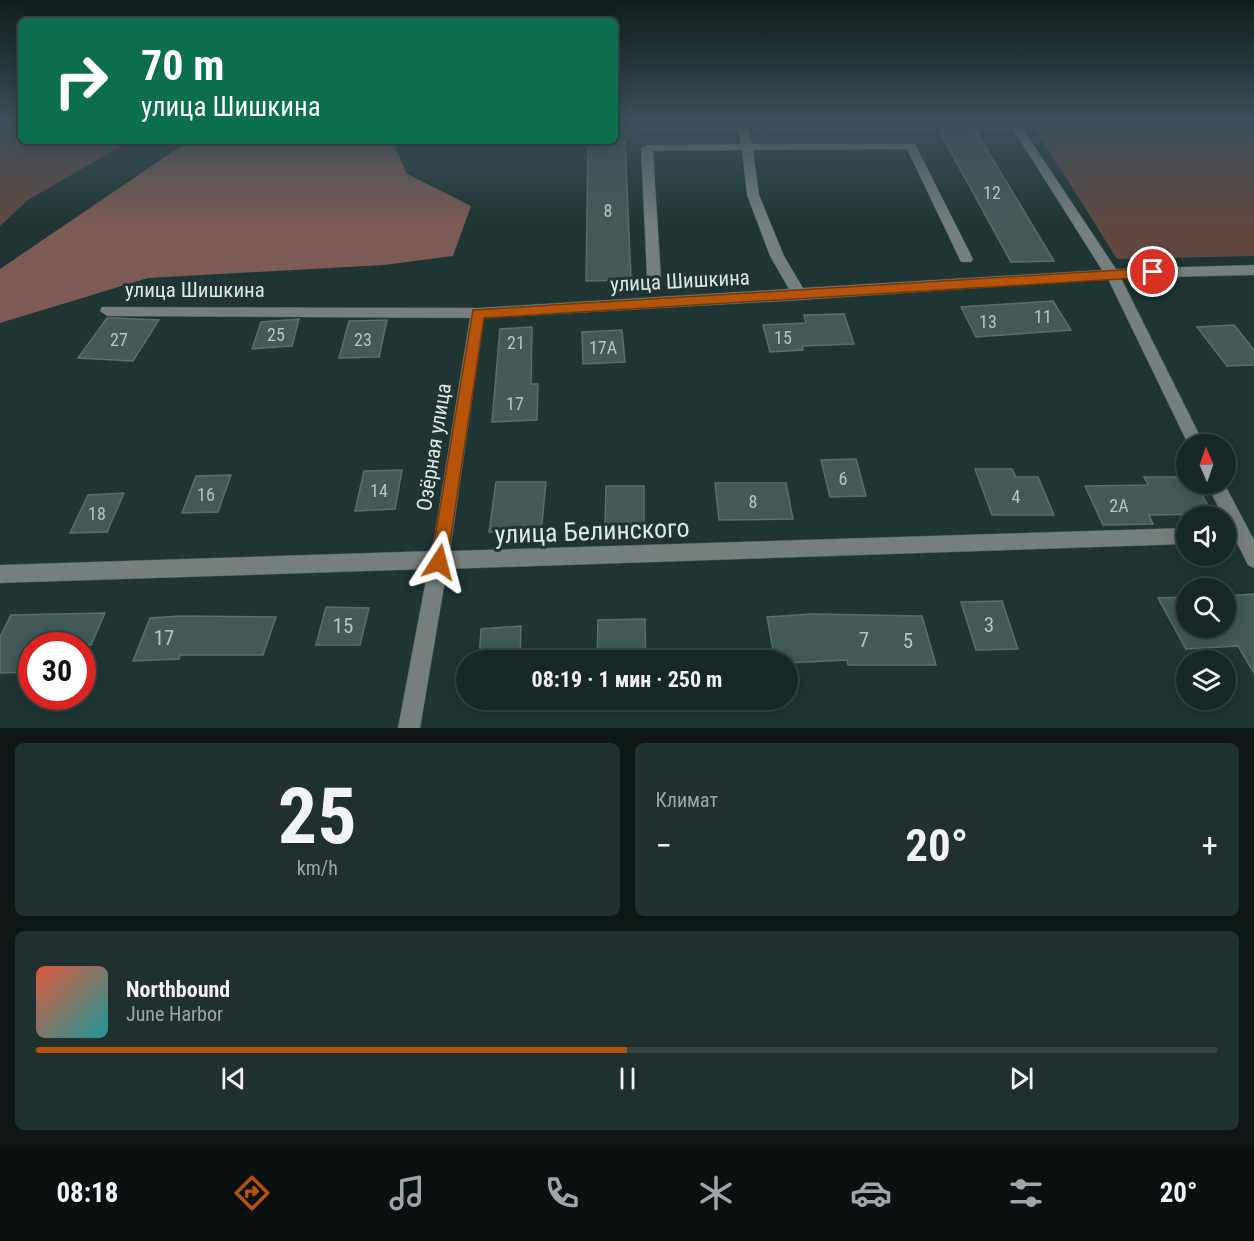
<!DOCTYPE html>
<html lang="ru">
<head>
<meta charset="utf-8">
<style>
  :root { --surface:#162826; --page:#1f302e; --text:#f1f3f6; --muted:#9ea6a7; --line:#354443; --accent:#b45309 }
  body { margin:0; font-family:"Roboto Condensed",sans-serif; background:var(--page); color:var(--text); height:100vh; display:flex; flex-direction:column; font-size:22px; white-space:nowrap }
  * { box-sizing:border-box; margin:0 }
  p { font-size:20px; color:var(--muted) }
  .icon { flex:none; width:33px; height:33px; fill:none; stroke:currentColor; stroke-width:2; stroke-linecap:round; stroke-linejoin:round }
  .map { position:relative; height:728px; overflow:hidden }
  .drawer { display:flex; flex-direction:column; gap:15px; padding:15px; background:#0c1615; flex:1 }
  .drawer>* { flex:none }
  .top-card { position:absolute; left:18px; top:18px; width:600px; height:126px; border-radius:9px; box-shadow:0 3px 15px #0003,0 0 0 2px var(--line); background:#0b6e4f; color:#fff; overflow:hidden }
  .needle { width:39px; rotate:358deg }
  .tools { position:absolute; left:1176px; top:434px; display:grid; gap:12px }
  .tools a { display:grid; place-items:center; width:60px; height:60px; border-radius:50%; background:var(--surface); box-shadow:0 3px 15px #0003,0 0 0 2px var(--line); font-size:30px }
  .speed { position:absolute; left:18px; top:632px; display:flex; gap:12px; font-size:30px; font-weight:700; text-align:center }
  .speed>* { display:grid; place-content:center; width:78px; height:78px; border-radius:50%; background:var(--surface); box-shadow:0 3px 15px #0003,0 0 0 2px var(--line); line-height:1 }
  .speed .limit { border:9px solid #d22; background:#fff; color:#111 }
  .pin { position:absolute; display:grid; place-items:center; width:51px; height:51px; color:#fff; margin:-26px; border:3px solid #fff; border-radius:50%; box-shadow:0 2px 6px #0007 }
  .me { position:absolute; width:66px; margin:-33px; rotate:9deg; stroke-linejoin:round; filter:drop-shadow(0 0 4px #0008) }
  .turn { display:flex; align-items:center; gap:21px; height:126px; padding:0 24px; font-size:27px }
  .turn .icon { width:78px; height:78px; stroke-width:2.5 }
  .turn b { display:block; font-size:42px; line-height:51px }
  .big { font-size:45px; font-weight:700; line-height:1.1 }
  .drawer .card { flex:1; display:flex; flex-direction:column; justify-content:center; gap:9px; min-width:0; padding:0 21px; border-radius:9px; background:var(--page) }
  .drawer .dial { align-items:center; gap:0 }
  .dial b { font-size:78px; line-height:1 }
  .song { display:flex; align-items:center; gap:18px }
  .cover { width:72px; height:72px; border-radius:9px; background:linear-gradient(135deg,hsl(10 70% 55%),hsl(180 70% 35%)) }
  .played { height:6px; border-radius:3px; background:linear-gradient(90deg,var(--accent) 50%,var(--line) 50%) }
  .keys { display:flex; justify-content:space-around; direction:ltr }
  .heat { display:flex; justify-content:space-between; align-items:center; font-size:33px; direction:ltr }
  .drawer .tiles { flex:1; display:grid; gap:15px; grid-template-columns:1fr 1fr }
  .card:last-child { grid-column:span 2 }
  .trip { position:absolute; left:456px; top:650px; width:342px; height:60px; border-radius:30px; background:var(--surface); box-shadow:0 3px 15px #0003,0 0 0 2px var(--line); font-weight:700; line-height:60px; text-align:center }
  .dock { display:flex; height:96px; justify-content:space-around; align-items:center; background:#09100f; color:var(--muted) }
  .dock .icon { width:42px; height:42px }
  .dock .on { color:var(--accent) }
  .dock b { font-size:27px; color:var(--text) }
  .map>svg:first-child { display:block }
  .green { fill:#624741 }
  .forest { fill:#7d5a53 }
  .building { fill:#415a57; stroke:#57706d; stroke-width:1.5 }
  .lines { fill:none; stroke-linecap:round; stroke-linejoin:round }
  .minor-casing { stroke:#3c5250; stroke-width:1 }
  .minor { fill:#747f7e; fill-rule:evenodd }
  .route { fill:#b45309; stroke:#753606; stroke-width:1.5 }
  .labels { text-anchor:middle; dominant-baseline:central; stroke-width:6; stroke-linejoin:round; paint-order:stroke }
  .number-label { font-size:18px; fill:#b4c5c3 }
  .street-label { font-size:21px; fill:#dbe9e7; stroke:#1e3533 }
  .near-number-label { font-size:21px; fill:#b4c5c3 }
  .near-street-label { font-size:26px; fill:#dbe9e7; stroke:#1e3533 }
</style>
</head>
<body>
<div class="map">
<svg width="1254" height="728" viewBox="0 0 1254 728">
  <rect width="100%" height="100%" fill="#1e3533"/>
  <path class="green" d="M0,123H21V141H130L28,200L0,226Z
    M1032,123H1254V256L1117,259Z"/>
  <path class="forest" d="M194,141H392L407,174L471,206L453,256L384,265L148,278L0,323V269L184,144Z"/>
  <path class="building" d="M935,123H971L1054,261L1011,262Z
    M588,141H625L631,280L586,281Z
    M1053,301L1071,330L976,337L961,307Z
    M844,314L854,344L802,346L803,350L770,352L763,325L806,323L804,315Z
    M107,318H113L159,320L133,361L78,358Z
    M299,319L292,346L252,349L261,322Z
    M387,320L379,357L339,358L349,321Z
    M1234,325L1254,350V365L1227,366L1197,327Z
    M532,327L531,384H538L537,420L492,422L500,329Z
    M622,330L625,362L583,364L582,332Z
    M856,459L866,496L830,497L821,460Z
    M975,469H1012L1016,477H1038L1054,515H992Z
    M402,470L395,509L355,511L364,471Z
    M231,475L218,512L182,513L196,476Z
    M1144,477H1186V483H1195L1213,514L1149,515L1153,524L1103,525L1085,486L1148,485Z
    M496,482H546L541,533L489,532Z
    M715,483H786L793,519L719,520Z
    M606,486H644V525H605Z
    M124,493L107,532L70,533L88,495Z
    M1254,594V673L1238,646L1186,649L1158,598L1186,597V627H1226V596Z
    M1002,601L1018,649L976,650L961,602Z
    M326,607L369,608L360,645H316Z
    M105,613L91,645H32V672L0,673V637L11,615Z
    M812,614L922,616L936,665H848L847,660L788,663V660H775L767,617Z
    M180,616L276,617L263,655H180L179,659L133,661L150,618Z
    M645,619L646,660H597L598,620Z
    M521,626L520,660H479L481,629Z"/>
  <g class="lines">
    <defs>
      <path id="minor" d="M737,123H747L752,144H915L973,259L971,262H961L907,149L753,150L759,195L784,256L803,288L1102,270L1009,123H1019L1116,269L1254,265V275L1121,278L1204,444H1188L1108,279L800,300L484,318L450,551L1186,528V544L447,569L420,728H398L428,569L0,583V565L432,551L470,318L107,316L100,311L102,307L478,308L789,289L770,256L747,195L742,150L653,151L661,278L654,283L647,278L641,148L647,145L741,144Z
        M1206,483H1224L1254,540V568L1248,565L1226,521V516H1223Z"/>
    </defs>
    <use href="#minor" class="minor-casing"/>
    <use href="#minor" class="minor"/>
  </g>
  <linearGradient id="sky" x2="0" y2="1"><stop stop-color="#101d1c"/><stop offset="0.55" stop-color="#3b515b"/><stop offset="1" stop-color="#3b515b" stop-opacity="0"/></linearGradient>
  <rect width="1254" height="225" fill="url(#sky)"/>
  <path class="route" d="M1153,268L1159,272L1153,277L484,318L447,562L445,568L439,570L433,568L431,562L473,310Z"/>
  <g class="labels">
    <g class="number-label">
      <text x="992" y="192">12</text>
      <text x="608" y="210">8</text>
      <text x="1043" y="316">11</text>
      <text x="988" y="321">13</text>
      <text x="276" y="334">25</text>
      <text x="783" y="337">15</text>
      <text x="119" y="339">27</text>
      <text x="363" y="339">23</text>
      <text x="516" y="342">21</text>
      <text x="603" y="347">17А</text>
      <text x="515" y="403">17</text>
      <text x="843" y="478">6</text>
      <text x="379" y="490">14</text>
      <text x="206" y="494">16</text>
      <text x="1016" y="496">4</text>
      <text x="753" y="501">8</text>
      <text x="1119" y="505">2А</text>
      <text x="97" y="513">18</text>
    </g>
    <g class="street-label">
      <text transform="translate(680 281) rotate(-3)">улица Шишкина</text>
      <text x="195" y="290">улица Шишкина</text>
      <text transform="translate(434 447) rotate(-81)">Озёрная улица</text>
    </g>
    <g class="near-number-label">
      <text x="989" y="625">3</text>
      <text x="343" y="626">15</text>
      <text x="164" y="638">17</text>
      <text x="864" y="640">7</text>
      <text x="908" y="641">5</text>
    </g>
    <g class="near-street-label">
      <text transform="translate(592 531) rotate(-2)">улица Белинского</text>
    </g>
  </g>
</svg>
<div class="tools">
<a><svg class="needle" viewBox="-14 -14 28 28"><path d="M0-13l5 13h-10z" fill="#e53935"/><path d="M0 13l5-13h-10z" fill="#9ea6a7"/></svg></a>
<a><svg class="icon" aria-label="sound" viewBox="0 0 24 24"><path d="M4 9h4l5-4v14l-5-4H4zM17 9q2 3 0 6"/></svg></a>
<a><svg class="icon" aria-label="search" viewBox="0 0 24 24"><circle cx="10" cy="10" r="6"/><path d="M15 15l6 6"/></svg></a>
<a><svg class="icon" aria-label="layers" viewBox="0 0 24 24"><path d="M12 4l9 5-9 5-9-5zM3 14l9 5 9-5"/></svg></a>
</div>
<div class="speed"><div class="limit">30</div></div>
<div class="pin" style="left:1153px;top:272px;background:#d93025"><svg class="icon" aria-label="arrive" viewBox="0 0 24 24"><path d="M6 21V4h12l-3 4 3 4H6"/></svg></div>
<svg class="me" style="left:439px;top:562px" viewBox="-20 -20 40 40"><path d="M0-17L14 15 0 8-14 15z" fill="#b45309" stroke="#fff" stroke-width="4"/></svg>
<div class="trip">08:19 · 1 мин · 250 m</div>
<div class="top-card">
<div class="turn"><svg class="icon" aria-label="right" viewBox="0 0 24 24"><path d="M7 20v-9h11M14 6l5 5-5 5"/></svg><div><b>70 m</b>улица Шишкина</div></div>
</div>
</div>
<section class="drawer">
<div class="tiles">
<div class="card dial"><b>25</b><p>km/h</p></div>
<div class="card"><p>Климат</p>
<div class="heat"><a>−</a><b class="big">20°</b><a>+</a></div>
</div>
<div class="card">
<div class="song"><i class="cover"></i><div><b>Northbound</b><p>June Harbor</p></div></div>
<div class="played"></div>
<div class="keys"><svg class="icon" aria-label="previous" viewBox="0 0 24 24"><path d="M18 5L8 12l10 7zM5 5v14"/></svg><svg class="icon" aria-label="pause" viewBox="0 0 24 24"><path d="M8 5v14M16 5v14"/></svg><svg class="icon" aria-label="next" viewBox="0 0 24 24"><path d="M6 5l10 7-10 7zM19 5v14"/></svg></div>
</div>
</div>
</section>
<nav class="dock">
<b>08:18</b>
<svg class="icon on" aria-label="directions" viewBox="0 0 24 24"><path d="M12 3l9 9-9 9-9-9zM9 14v-3h6M13 9l2 2-2 2"/></svg>
<svg class="icon" aria-label="music" viewBox="0 0 24 24"><path d="M9 18V5l10-2v13"/><circle cx="6" cy="18" r="3"/><circle cx="16" cy="16" r="3"/></svg>
<svg class="icon" aria-label="phone" viewBox="0 0 24 24"><path d="M5 4h4l2 5-3 2q2 4 5 5l2-3 5 2v4C11 20 4 13 5 4z"/></svg>
<svg class="icon" aria-label="climate" viewBox="0 0 24 24"><path d="M12 3v18M4 7l16 10M4 17L20 7"/></svg>
<svg class="icon" aria-label="car" viewBox="0 0 24 24"><path d="M5 17H2v-5l4-1 3-4h7l3 4 3 1v5h-3M9 17h6M6 11h13"/><circle cx="7" cy="17" r="2"/><circle cx="17" cy="17" r="2"/></svg>
<svg class="icon" aria-label="filters" viewBox="0 0 24 24"><path d="M4 7h16M4 17h16"/><circle cx="9" cy="7" r="2"/><circle cx="15" cy="17" r="2"/></svg>
<b>20°</b>
</nav>
</body>
</html>
